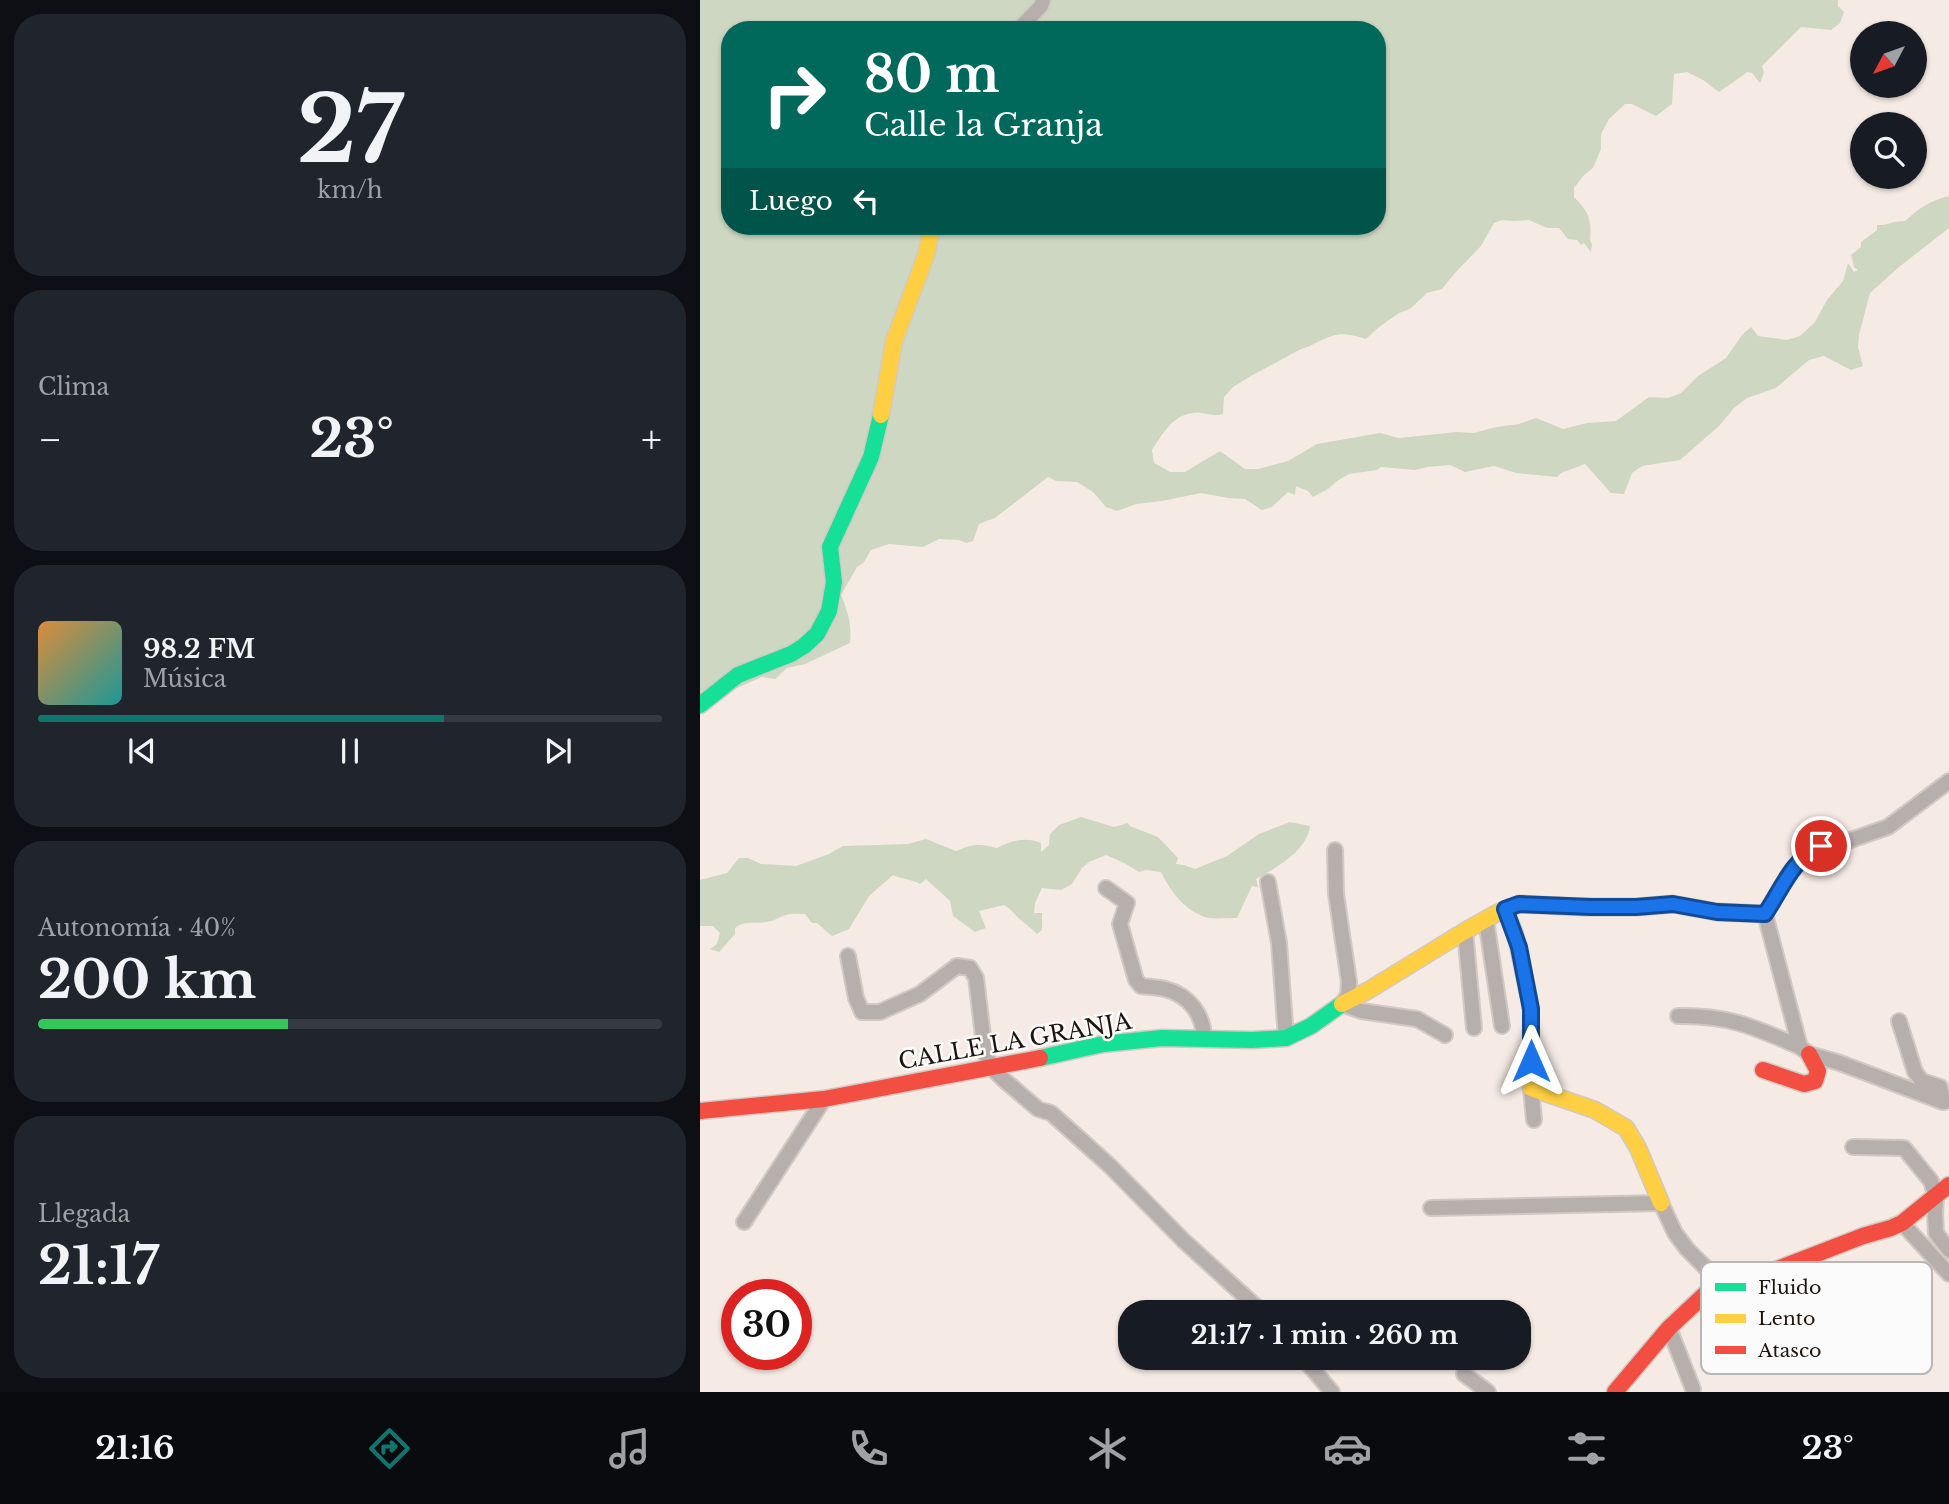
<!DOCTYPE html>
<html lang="es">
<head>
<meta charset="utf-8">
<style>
  :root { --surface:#171b24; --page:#20242c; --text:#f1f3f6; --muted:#9ea1a6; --line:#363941; --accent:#0f766e }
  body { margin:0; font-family:"Libre Baskerville",serif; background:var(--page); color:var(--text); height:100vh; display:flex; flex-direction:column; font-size:26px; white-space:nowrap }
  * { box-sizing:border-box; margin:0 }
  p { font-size:23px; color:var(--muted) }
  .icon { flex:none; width:38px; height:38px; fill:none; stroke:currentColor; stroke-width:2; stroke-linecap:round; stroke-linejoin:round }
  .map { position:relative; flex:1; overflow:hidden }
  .drawer { display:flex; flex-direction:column; gap:14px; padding:14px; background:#0d0f14; width:700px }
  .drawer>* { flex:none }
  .top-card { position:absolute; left:21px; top:21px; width:665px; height:214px; border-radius:28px; box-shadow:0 2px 5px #0004; background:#00695c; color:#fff; overflow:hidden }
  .needle { width:46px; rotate:229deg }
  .controls { position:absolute; left:1150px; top:21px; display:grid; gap:14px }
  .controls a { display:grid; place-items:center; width:77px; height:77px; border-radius:50%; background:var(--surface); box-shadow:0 2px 5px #0004; font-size:35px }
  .speed { position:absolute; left:21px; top:1279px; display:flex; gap:14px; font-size:35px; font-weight:700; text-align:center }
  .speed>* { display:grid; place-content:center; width:91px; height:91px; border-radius:50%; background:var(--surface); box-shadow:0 2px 5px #0004; line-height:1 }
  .speed .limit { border:10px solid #d22; background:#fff; color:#111 }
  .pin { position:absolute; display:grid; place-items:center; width:60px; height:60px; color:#fff; margin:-30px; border:4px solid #fff; border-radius:50%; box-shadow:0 2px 7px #0007 }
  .me { position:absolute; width:77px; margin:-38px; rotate:0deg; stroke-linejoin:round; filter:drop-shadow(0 0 5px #0008) }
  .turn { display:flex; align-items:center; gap:24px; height:147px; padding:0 28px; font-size:32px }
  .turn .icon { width:91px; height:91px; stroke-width:2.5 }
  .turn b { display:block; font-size:49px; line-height:60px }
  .then { display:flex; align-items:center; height:66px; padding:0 28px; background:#0003; gap:14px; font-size:26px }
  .big { font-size:52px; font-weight:800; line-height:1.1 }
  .drawer .card { flex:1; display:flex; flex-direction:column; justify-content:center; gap:10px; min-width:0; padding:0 24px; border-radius:28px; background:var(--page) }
  .drawer .dial { align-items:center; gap:0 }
  .dial b { font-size:91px; line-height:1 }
  .song { display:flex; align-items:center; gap:21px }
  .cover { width:84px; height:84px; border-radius:10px; background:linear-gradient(135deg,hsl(30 70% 55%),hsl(180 70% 35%)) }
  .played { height:7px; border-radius:4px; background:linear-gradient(90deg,var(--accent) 65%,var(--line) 65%) }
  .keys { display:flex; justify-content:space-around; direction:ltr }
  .heat { display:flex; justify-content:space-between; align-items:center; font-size:38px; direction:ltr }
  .charge { height:10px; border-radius:5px; background:linear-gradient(90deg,#34c759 40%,var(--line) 0) }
  .trip { position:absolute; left:418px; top:1300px; width:413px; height:70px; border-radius:28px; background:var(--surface); box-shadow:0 2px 5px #0004; font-weight:800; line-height:70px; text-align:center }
  .tabs { display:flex; height:112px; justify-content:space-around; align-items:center; background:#090b0e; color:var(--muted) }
  .tabs .icon { width:49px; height:49px }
  .tabs .active { color:var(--accent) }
  .tabs b { font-size:32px; color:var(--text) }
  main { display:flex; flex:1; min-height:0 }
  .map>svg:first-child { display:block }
  .green { fill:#cdd7c2; fill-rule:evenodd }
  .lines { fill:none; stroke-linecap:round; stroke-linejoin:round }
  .street-casing { stroke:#d2c9c3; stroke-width:18 }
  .fast-casing { stroke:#d2c9c3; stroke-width:19 }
  .slow-casing { stroke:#d2c9c3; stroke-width:19 }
  .jam-casing { stroke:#d2c9c3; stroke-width:19 }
  .street { stroke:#b6afac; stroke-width:14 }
  .fast { stroke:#16e098; stroke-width:16 }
  .slow { stroke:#ffcf43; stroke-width:16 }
  .jam { stroke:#f24e42; stroke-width:16 }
  .route-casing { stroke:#114b97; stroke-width:18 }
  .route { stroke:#1a73e8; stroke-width:12 }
  .labels { text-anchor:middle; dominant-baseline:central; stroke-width:5; stroke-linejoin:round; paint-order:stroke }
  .street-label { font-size:23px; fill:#1e140d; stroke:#fbfbfb }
  .key { fill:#fbfbfb; stroke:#b9b6b4; stroke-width:2 }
  .key-label { font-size:19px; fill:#1e140d }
</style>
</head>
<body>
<main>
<section class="drawer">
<div class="card dial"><b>27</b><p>km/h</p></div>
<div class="card"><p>Clima</p>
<div class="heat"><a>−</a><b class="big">23°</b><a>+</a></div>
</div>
<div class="card">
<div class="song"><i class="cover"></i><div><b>98.2 FM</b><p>Música</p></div></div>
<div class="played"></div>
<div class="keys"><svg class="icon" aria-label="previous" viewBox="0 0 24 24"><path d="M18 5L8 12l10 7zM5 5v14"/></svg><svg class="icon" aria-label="pause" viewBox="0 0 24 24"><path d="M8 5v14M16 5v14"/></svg><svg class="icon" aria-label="next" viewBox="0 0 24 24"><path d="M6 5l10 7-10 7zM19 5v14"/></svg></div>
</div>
<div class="card"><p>Autonomía · 40%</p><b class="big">200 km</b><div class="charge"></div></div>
<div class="card"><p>Llegada</p><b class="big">21:17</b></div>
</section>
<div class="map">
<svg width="1249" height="1392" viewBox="0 0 1249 1392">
  <rect width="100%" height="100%" fill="#f6ebe4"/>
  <path class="green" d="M0,0H1138V6L1144,12L1140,23L1131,30L1101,27L1062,66L1064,73L1060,83L1052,73L1047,72C1038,80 1028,85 1019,92L1003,80L987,72L974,74L972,104L956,116L932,104H925L909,119L901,134V149L893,168L884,175L874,188V197C889,212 892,220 890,241L892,244L891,252L884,243L881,245L877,240L868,239L859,228H847L829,220L814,221L802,220L794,223L781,246L754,274L742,289L727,293L710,309L699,313L679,327L666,339C656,336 643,332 632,336C621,339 613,346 601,349L551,376L533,387L524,397L523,414C509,417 506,412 494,413C473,414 462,435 452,450L454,463L470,472H485L520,451L545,469H558L588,461L617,444L680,433L699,438L757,432L774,433L796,427L819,424L836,418L863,429L887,423L916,421L949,397L968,398L981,393L998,376L1026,358L1042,335L1051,327L1058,336L1087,340L1100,336L1115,322L1127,300L1143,281L1148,263L1154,272L1158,270L1154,267L1151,255L1161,247V242L1177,230V225C1188,226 1193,220 1205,221C1218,209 1231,200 1249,196V228L1199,267L1170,293L1159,335L1158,347L1163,366L1151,370L1124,356L1109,360L1076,388L1047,398L1034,408L1019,426L980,460L942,466L932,473L924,494L911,493L885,464L861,473L857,477L816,473L794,466L765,472L750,465L727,467L715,470L681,467L677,470L649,474L637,481L628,489L613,497L608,491L596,486L595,495L588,492L572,507L562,510L545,499L528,498L501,493L462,501L436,504L417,511L406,507L393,492L377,482L356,481L348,477L295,518L279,524L273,541L266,543L259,540L239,539L223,547L189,544L171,550L164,562L157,567L141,595C148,612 152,624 150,643L105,664L87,668L75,679L62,677L37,688L18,689L0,705ZM30,30H677V226H30Z
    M381,817L414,827L428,823L430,826L458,837L478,858L476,864L484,865L495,869L527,856L559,834L590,822L610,826C607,851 576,868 556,879L558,887L552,886L537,918C528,918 517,919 509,918C485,912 471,892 461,872L446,870L439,872L424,863L406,855L389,862L382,868L372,884L361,890L342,888L335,903L334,913H342V930L337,934C332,929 328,926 323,922C315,916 314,911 304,905L279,911L286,928L275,932L253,916L250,901L226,879L220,884C211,879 202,879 193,875L169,896L149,929L132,936L117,923H112L105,914C97,914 90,913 83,916C77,918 74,921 67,922C55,924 44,920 35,928V934L19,952L10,949L17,944L20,933L13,926H0V880L27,873L39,858H48L61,864L96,866L129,854L143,846L208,844L226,839L256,851C272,844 279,843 297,848C312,840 326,837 341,843V852L349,845L350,834L359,825Z"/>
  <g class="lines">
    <defs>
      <path id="street" d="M318,30L341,6L343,0
        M1249,781L1188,827L1145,842L1121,846L1108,852L1090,872L1065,914L1100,1047L1109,1054L1140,1063L1243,1102L1249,1101
        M635,850L636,894L649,982L648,995L642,1004L661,1011L717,1019L745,1035
        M568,882L579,943L586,1038
        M406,888L427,903L420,924L436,980L441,986C449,987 457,987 465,989C489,995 504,1015 504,1039
        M805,909L815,933L831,1009V1088L834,1120
        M786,920L802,1026
        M765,931L774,1028
        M148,956L156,998L162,1012H180L220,994L257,966L270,968L276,978L285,1053L292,1068L303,1079L338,1109L351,1113L410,1166L484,1241L562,1312
        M978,1016C1029,1015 1054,1027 1100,1047
        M1199,1021L1215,1072L1222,1081L1240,1087L1243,1102
        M1153,1147L1204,1148L1231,1181L1236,1197L1235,1213L1236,1233L1249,1250
        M731,1208L961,1203L975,1233L987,1249L1019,1281
        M44,1222L124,1099
        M1202,1223L1249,1274
        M1012,1289L1030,1309L1044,1338L1047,1366
        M969,1328L993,1389
        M603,1358L632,1392
        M764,1374L788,1392"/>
      <path id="fast" d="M0,705L38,675L91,654L104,646L117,634L129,611L134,582L130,547L171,457L181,415
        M340,1058L403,1044L462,1038L552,1040L586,1038L611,1026L642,1004"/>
      <path id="slow" d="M181,415L194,341L226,255L232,226
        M642,1004L669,990L765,931L797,913L819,904L884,907
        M831,1088L895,1110L926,1128L938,1148L961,1203"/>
      <path id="jam" d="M884,907H936L973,904L1017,912L1065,914
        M1063,1070L1104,1084L1115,1081L1118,1071L1109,1054
        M0,1111L124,1099L340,1058
        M915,1392L969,1328L1019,1281L1075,1270L1163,1236L1191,1228L1202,1223L1249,1185"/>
    </defs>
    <use href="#street" class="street-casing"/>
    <use href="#fast" class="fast-casing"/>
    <use href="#slow" class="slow-casing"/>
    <use href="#jam" class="jam-casing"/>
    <use href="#street" class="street"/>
    <use href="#fast" class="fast"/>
    <use href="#slow" class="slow"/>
    <use href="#jam" class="jam"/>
  </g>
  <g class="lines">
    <defs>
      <path id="route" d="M831,1061V1009L819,947L805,909L819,904L891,907H936L973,904L1017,912L1065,914C1082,889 1092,859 1121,846"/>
    </defs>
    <use href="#route" class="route-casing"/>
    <use href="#route" class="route"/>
  </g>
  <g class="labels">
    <g class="street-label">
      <text transform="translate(315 1041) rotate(-10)">CALLE LA GRANJA</text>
    </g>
  </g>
  <rect x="1001" y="1262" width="231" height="112" rx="10" class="key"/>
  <rect x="1015" y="1283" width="31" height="8" fill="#16e098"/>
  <rect x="1015" y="1314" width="31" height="9" fill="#ffcf43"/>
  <rect x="1015" y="1346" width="31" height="8" fill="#f24e42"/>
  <g class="key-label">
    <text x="1058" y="1294">Fluido</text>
    <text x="1058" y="1325">Lento</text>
    <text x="1058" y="1357">Atasco</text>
  </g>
</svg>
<div class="controls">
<a><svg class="needle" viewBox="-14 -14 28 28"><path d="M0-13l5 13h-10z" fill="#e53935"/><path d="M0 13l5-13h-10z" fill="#9ea1a6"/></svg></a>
<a><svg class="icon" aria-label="search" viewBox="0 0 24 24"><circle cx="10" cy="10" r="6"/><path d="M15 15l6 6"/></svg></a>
</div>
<div class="speed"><div class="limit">30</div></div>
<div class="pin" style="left:1121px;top:846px;background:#d93025"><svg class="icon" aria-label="arrive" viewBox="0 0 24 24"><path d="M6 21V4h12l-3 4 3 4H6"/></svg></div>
<svg class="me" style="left:831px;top:1061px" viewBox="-20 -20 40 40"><path d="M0-17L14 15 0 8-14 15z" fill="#1a73e8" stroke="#fff" stroke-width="4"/></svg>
<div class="trip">21:17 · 1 min · 260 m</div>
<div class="top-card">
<div class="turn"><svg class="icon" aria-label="right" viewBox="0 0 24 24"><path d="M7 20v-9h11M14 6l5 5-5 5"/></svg><div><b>80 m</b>Calle la Granja</div></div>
<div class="then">Luego<svg class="icon" aria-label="left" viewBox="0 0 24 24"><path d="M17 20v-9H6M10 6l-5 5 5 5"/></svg></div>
</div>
</div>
</main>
<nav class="tabs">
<b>21:16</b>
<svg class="icon active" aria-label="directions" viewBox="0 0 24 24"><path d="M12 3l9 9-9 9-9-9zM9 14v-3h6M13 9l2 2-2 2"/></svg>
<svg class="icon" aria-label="music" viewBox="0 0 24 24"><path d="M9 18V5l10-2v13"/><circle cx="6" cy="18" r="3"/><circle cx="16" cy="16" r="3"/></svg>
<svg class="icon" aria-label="phone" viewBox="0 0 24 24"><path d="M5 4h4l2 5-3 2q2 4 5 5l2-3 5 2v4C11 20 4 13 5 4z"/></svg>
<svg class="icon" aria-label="climate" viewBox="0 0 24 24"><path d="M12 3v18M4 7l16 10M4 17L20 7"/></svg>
<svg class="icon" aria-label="car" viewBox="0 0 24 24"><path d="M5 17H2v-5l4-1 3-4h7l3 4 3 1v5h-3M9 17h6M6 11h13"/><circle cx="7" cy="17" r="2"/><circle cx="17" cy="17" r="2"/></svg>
<svg class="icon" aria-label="filters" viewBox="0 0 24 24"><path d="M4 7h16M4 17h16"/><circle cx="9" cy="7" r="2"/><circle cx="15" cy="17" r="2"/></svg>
<b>23°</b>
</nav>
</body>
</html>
